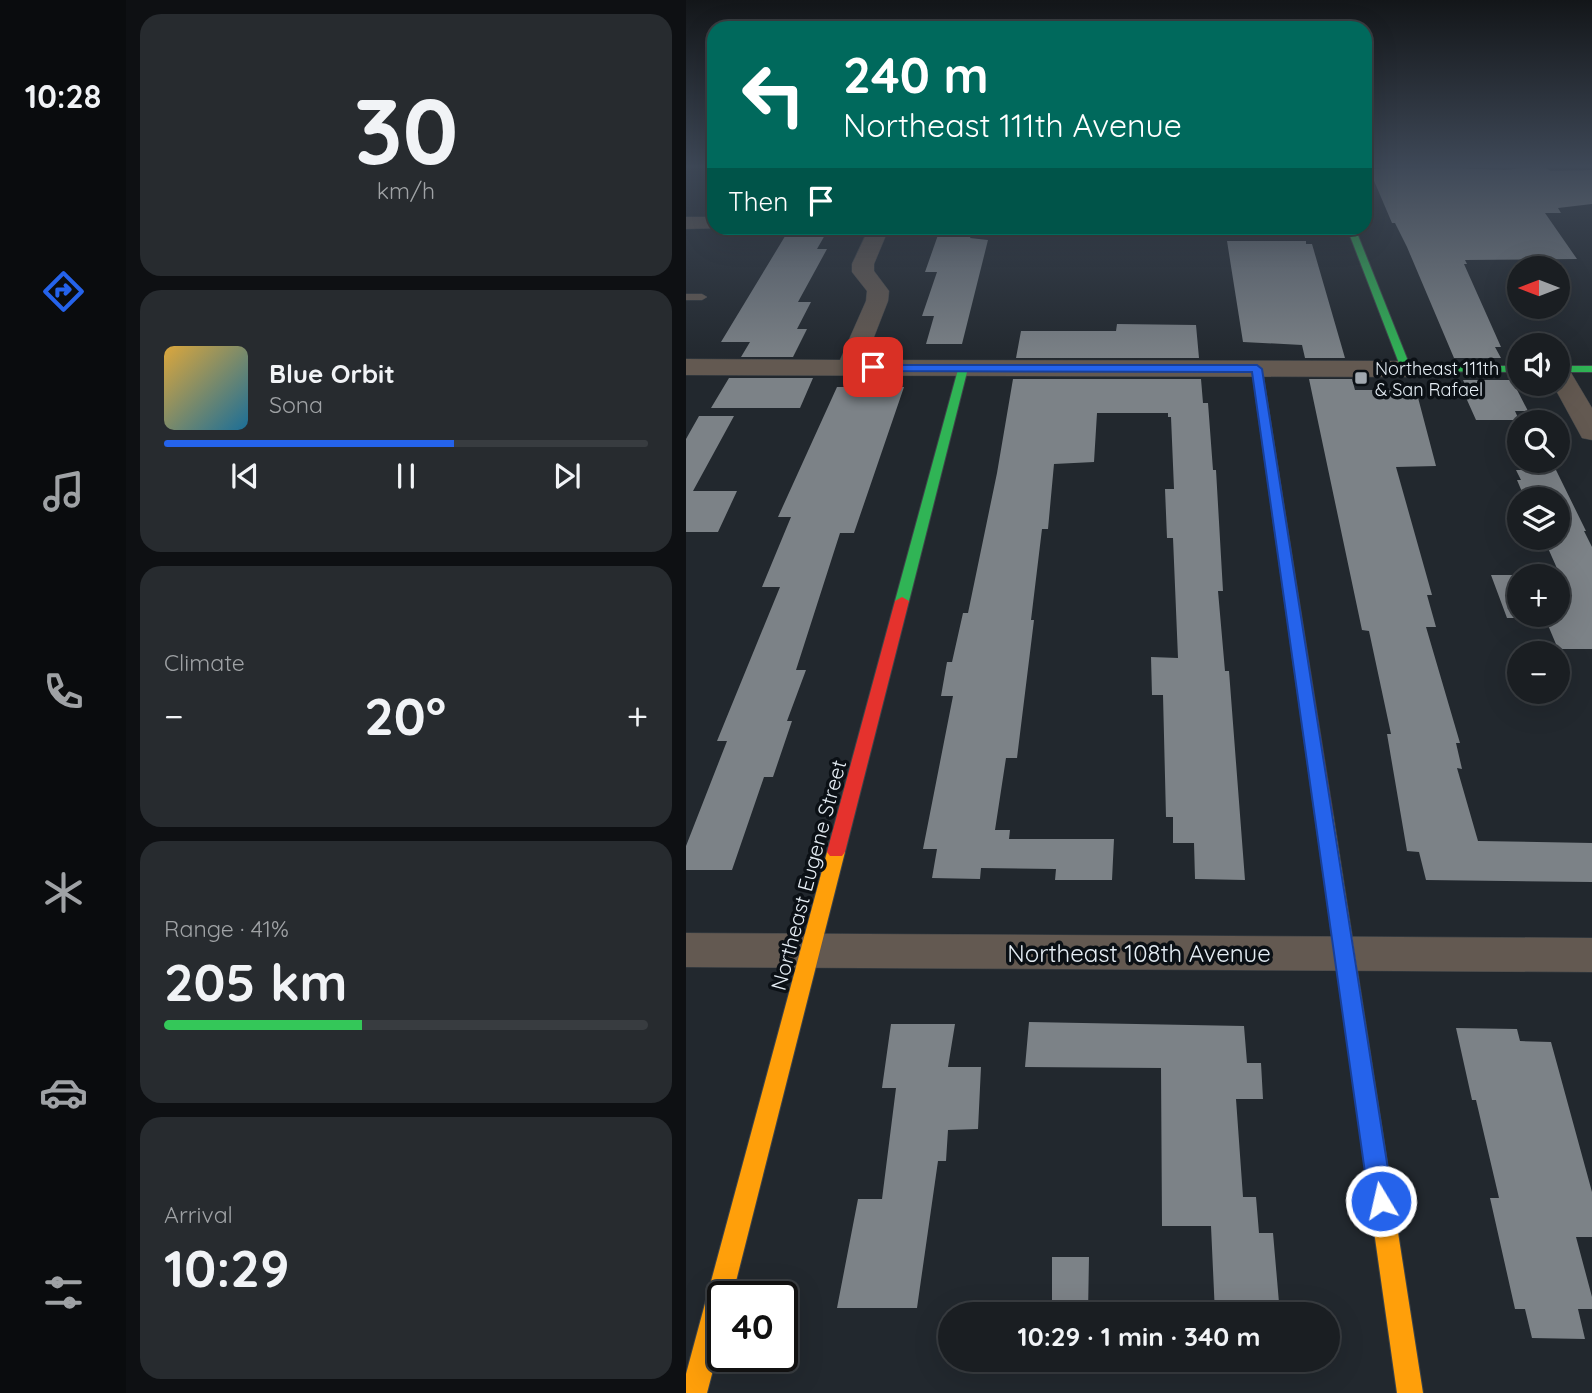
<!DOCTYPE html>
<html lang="en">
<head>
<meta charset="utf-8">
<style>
  :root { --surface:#1a1e22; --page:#272b2f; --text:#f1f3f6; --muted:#9fa2a5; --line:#383c40; --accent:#2563eb }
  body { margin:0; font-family:Quicksand,sans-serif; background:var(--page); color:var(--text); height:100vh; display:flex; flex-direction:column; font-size:26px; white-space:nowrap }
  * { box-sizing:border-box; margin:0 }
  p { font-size:23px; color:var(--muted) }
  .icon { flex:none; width:38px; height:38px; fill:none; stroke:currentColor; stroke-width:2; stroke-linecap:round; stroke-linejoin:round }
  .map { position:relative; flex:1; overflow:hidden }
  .sheet { display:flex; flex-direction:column; gap:14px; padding:14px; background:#0e1013; width:560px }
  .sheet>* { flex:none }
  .top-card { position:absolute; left:21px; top:21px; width:665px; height:214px; border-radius:21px; box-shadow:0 7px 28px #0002,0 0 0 2px var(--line); background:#00695c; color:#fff; overflow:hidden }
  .needle { width:46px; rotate:270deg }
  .tools { position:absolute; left:821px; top:256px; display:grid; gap:14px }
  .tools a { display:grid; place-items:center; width:63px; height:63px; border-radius:50%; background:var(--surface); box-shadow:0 7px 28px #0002,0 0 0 2px var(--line); font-size:35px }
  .speed { position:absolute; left:21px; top:1281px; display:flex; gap:14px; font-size:35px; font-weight:700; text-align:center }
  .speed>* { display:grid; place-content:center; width:91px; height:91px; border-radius:50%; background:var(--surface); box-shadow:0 7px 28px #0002,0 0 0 2px var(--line); line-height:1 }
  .speed .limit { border:4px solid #111; border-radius:10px; background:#fff; color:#111 }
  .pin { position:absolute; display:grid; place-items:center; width:60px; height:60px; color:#fff; margin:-30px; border-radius:14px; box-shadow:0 4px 10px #0006 }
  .me { position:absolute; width:77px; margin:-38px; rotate:351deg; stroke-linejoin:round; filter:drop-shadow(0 0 5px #0008) }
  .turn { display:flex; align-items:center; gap:24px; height:147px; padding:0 21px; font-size:32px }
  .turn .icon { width:91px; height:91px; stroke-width:2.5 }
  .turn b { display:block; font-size:49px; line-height:60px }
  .then { display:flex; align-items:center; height:66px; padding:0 21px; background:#0003; gap:14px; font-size:26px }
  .big { font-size:52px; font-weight:800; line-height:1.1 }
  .sheet .widget { flex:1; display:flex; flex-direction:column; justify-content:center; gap:10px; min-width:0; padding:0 24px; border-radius:21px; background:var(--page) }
  .sheet .dial { align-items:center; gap:0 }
  .dial b { font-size:91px; line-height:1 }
  .song { display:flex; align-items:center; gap:21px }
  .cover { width:84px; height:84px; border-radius:10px; background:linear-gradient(135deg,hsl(40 70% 55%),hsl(200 70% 35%)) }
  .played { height:7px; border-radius:4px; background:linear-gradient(90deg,var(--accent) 60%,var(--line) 60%) }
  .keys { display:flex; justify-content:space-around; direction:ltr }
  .heat { display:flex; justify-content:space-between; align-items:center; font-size:38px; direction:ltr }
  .charge { height:10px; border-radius:5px; background:linear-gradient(90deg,#34c759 41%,var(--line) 0) }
  .trip { position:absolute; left:252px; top:1302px; width:402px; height:70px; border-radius:35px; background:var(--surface); box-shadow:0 7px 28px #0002,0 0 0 2px var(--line); font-weight:800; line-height:70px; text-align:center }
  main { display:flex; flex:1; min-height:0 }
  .tab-bar { display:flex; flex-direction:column; width:126px; justify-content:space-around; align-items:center; background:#0a0c0e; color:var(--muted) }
  .tab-bar .icon { width:49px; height:49px }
  .tab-bar .active { color:var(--accent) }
  .tab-bar b { font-size:32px; color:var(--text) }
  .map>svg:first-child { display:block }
  .building { fill:#7c8287; fill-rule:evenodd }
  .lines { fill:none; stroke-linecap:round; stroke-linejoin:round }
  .lane-casing { stroke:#3e4449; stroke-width:1 }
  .street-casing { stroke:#3e4449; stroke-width:1 }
  .fast-casing { stroke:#3e4449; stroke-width:2 }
  .slow-casing { stroke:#3e4449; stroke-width:2 }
  .jam-casing { stroke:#3e4449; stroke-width:2 }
  .lane { fill:#635951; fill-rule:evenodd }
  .street { fill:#635951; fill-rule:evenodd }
  .fast { fill:#30b455; fill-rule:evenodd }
  .slow { fill:#ff9f0a; fill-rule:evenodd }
  .jam { fill:#e5322d; fill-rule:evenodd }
  .route { fill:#2563eb; stroke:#184099; stroke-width:2 }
  .poi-dot { fill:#a1a8af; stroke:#0b1015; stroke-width:2.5 }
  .labels { text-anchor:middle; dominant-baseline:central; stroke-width:7; stroke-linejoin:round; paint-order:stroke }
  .far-poi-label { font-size:18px; fill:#e5edf4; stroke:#0b1015; text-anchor:start }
  .street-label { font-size:21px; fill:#e5edf4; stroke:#0b1015 }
  .near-street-label { font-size:24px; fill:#e5edf4; stroke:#0b1015 }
</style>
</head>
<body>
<main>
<nav class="tab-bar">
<b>10:28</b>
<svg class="icon active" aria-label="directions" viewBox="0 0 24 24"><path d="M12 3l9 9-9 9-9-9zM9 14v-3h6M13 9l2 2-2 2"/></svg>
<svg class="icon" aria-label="music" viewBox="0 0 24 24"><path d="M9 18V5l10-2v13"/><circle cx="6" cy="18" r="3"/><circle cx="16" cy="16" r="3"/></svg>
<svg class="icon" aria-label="phone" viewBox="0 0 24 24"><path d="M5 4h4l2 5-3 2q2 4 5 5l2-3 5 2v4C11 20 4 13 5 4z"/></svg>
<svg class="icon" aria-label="climate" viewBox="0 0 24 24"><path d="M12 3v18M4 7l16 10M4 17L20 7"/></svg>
<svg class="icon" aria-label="car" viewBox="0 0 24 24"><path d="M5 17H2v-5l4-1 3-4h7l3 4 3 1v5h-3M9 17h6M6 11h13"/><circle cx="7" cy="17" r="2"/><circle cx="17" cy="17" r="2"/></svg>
<svg class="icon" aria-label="filters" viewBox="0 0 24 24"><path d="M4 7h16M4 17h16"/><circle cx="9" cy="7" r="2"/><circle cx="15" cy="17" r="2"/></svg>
</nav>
<section class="sheet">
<div class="widget dial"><b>30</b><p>km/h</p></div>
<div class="widget">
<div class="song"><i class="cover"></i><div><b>Blue Orbit</b><p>Sona</p></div></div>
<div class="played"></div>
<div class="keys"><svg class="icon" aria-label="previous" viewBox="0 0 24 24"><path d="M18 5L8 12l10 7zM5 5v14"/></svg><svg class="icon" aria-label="pause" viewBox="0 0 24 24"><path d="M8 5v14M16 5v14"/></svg><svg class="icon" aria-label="next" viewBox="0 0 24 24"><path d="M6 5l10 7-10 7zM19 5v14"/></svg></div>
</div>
<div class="widget"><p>Climate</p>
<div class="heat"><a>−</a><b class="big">20°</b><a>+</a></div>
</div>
<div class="widget"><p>Range · 41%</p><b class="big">205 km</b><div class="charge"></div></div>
<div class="widget"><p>Arrival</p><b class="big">10:29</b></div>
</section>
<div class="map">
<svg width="906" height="1393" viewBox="0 0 906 1393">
  <rect width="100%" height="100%" fill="#22282e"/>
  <path class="building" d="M855,166L865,171L906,170V204L872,208L875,213H859L891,259L779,260L781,264H778L815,347H809L815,358H768L721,247L709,223H706L683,169L737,167L819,170Z
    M104,228H143L131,249H141L112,302H125L111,329H121L107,357H55L64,342H35Z
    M252,235L285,236L284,238L302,240L276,344H240L248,316H236L251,272H239Z
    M541,241H620V244H626L659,358H619L616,345L557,342Z
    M431,324L510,325L513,358H330L335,331H430Z
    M43,378H127L114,408H25Z
    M327,379H515L517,403H522L527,470H530L537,591H532L539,671H543L559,880L509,879L508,843H487V817H480L477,695H466L465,657L492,658L487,538H481L479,489H488L485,417H482V413H411L408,462L368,464L362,529H356L345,620H348L331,758H320L309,830H324L323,839H428L426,880H369L370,869L295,868L294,879L246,878L251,849H237L267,696H255L261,662H266L277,613H282L311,473Z
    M623,379H666L669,390H730L750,466L710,467L746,595H741L750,627H740L774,743H770L776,769L771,768L792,841L906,843V882L740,880L733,852L721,851L701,734H705L683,631L676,630Z
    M777,380H826L842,411H829L833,420H790L777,391H782Z
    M151,387H218L168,533H154L110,670H120L101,721H106L87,777H78L46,870H0V846L41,741H31L94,587H76L105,517H92Z
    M13,416H48L7,491H51L32,532H0V439Z
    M830,470H870L900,531H898L906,547V649H872L859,618H821L805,575H874L857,537H872V499H839L831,480H835ZM833,576H872V614H833Z
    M343,1022L558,1026L561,1063H575L577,1099H550L557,1197H570L573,1233H587L594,1314H529L525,1226H476L475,1068L339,1067Z
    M205,1024H269L262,1067H295L292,1129L262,1130L260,1161H252L231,1308H151L172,1199H196L210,1088H196Z
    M770,1028L831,1029L834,1041L865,1042L906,1192V1237H890L906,1297V1309H892L899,1339L846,1338L839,1309H829L804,1198H813L790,1100H786Z
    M366,1257H403L402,1314H366Z"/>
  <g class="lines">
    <defs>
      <path id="lane" d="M0,294H16L21,297L16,300H0Z"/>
      <path id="street" d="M0,217H28V228H34L0,229Z
        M183,228H203L188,264V271L203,291L202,301L179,360L720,361L729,364L733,369L729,374L720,377L0,375V359L154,360L180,301L181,291L166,272V264Z
        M872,363L881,366L906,408V440L896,438L866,383H872Z
        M0,933L906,938V972L0,967Z"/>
      <path id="fast" d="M661,228H669L724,366H833V372L716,371Z
        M273,366L282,368L223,601L221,604H211L209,601Z
        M872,366H906V372H872Z"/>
      <path id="slow" d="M638,809L644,811L647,815L737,1393H711L629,815L632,811Z
        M150,846L156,848L159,852L46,1297H37V1332L21,1393H0V1374L141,852L144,848Z"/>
      <path id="jam" d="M571,366L576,369L647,815L644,819H632L629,815L566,369Z
        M216,597L223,601L159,852L156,856H144L141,852L209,601Z"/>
    </defs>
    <use href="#lane" class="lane-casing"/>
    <use href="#street" class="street-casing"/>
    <use href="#fast" class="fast-casing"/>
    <use href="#slow" class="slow-casing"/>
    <use href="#jam" class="jam-casing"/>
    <use href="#lane" class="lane"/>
    <use href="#street" class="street"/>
    <use href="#fast" class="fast"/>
    <use href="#slow" class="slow"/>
    <use href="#jam" class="jam"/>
  </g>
  <linearGradient id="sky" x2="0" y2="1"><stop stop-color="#131619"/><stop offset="0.46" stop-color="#3e4857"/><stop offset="1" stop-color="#3e4857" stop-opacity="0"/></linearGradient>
  <rect width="906" height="361" fill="url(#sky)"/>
  <path class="route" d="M183,365H571L576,369L707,1201L703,1208L695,1212L686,1208L683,1201L566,372L187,371L181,367Z"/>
  <rect class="poi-dot" x="668" y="371" width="14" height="14" rx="3.5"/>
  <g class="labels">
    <g class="far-poi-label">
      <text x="689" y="368">Northeast 111th<tspan x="689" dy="21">&amp; San Rafael</tspan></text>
    </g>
    <g class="street-label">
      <text transform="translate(122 875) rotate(-75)">Northeast Eugene Street</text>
    </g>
    <g class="near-street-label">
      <text x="453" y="953">Northeast 108th Avenue</text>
    </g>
  </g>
</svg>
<div class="tools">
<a><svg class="needle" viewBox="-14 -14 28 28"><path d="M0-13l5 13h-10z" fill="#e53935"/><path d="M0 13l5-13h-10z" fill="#9fa2a5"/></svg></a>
<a><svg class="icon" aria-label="sound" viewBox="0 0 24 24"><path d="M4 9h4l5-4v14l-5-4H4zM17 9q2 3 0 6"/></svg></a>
<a><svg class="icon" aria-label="search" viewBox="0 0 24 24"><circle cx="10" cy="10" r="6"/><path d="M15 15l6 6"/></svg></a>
<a><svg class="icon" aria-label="layers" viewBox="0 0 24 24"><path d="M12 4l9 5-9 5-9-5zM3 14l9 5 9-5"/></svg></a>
<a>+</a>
<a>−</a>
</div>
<div class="speed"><div class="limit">40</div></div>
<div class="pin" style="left:187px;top:367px;background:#d93025"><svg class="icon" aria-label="arrive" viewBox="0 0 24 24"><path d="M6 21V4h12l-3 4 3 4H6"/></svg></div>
<svg class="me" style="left:695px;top:1201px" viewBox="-20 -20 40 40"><circle r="17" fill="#2563eb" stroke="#fff" stroke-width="3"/><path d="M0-11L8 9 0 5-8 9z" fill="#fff"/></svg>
<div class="trip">10:29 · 1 min · 340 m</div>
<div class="top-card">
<div class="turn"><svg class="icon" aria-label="left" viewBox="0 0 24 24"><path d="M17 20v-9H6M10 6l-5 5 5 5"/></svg><div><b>240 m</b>Northeast 111th Avenue</div></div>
<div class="then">Then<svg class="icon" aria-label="arrive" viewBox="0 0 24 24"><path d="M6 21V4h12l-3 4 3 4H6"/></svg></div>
</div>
</div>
</main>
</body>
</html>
